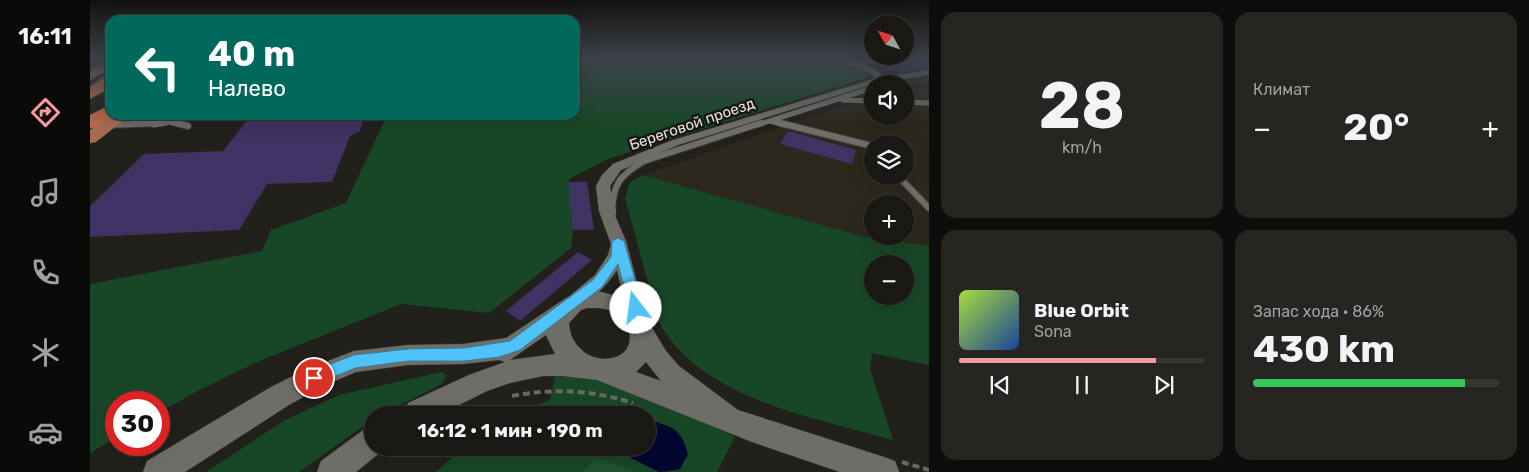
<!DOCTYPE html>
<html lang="ru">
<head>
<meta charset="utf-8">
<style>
  :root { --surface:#191814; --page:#262522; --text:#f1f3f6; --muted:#9fa0a0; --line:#373734; --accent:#f49aa1 }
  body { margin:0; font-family:Rubik,sans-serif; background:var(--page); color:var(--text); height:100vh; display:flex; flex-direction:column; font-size:19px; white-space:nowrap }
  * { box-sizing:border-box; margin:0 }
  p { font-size:16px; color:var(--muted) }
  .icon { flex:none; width:28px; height:28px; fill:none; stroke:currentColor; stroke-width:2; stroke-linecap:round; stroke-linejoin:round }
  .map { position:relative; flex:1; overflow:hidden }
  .panel { display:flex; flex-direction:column; gap:12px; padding:12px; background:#0e0d0b; width:600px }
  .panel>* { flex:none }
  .banner { position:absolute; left:15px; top:15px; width:475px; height:105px; border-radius:15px; box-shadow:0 5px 20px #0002,0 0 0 1px var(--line); background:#00695c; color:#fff; overflow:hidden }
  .needle { width:32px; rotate:310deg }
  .buttons { position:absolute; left:774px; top:15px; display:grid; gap:10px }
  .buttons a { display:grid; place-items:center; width:50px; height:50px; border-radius:50%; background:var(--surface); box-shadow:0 5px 20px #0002,0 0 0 1px var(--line); font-size:25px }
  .speed { position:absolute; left:15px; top:391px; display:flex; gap:10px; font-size:25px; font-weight:700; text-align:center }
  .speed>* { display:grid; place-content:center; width:65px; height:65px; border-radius:50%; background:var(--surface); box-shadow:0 5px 20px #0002,0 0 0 1px var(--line); line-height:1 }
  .speed .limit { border:8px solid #d22; background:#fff; color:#111 }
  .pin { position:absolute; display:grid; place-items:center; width:42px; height:42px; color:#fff; margin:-21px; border:2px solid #fff; border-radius:50%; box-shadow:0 1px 5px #0007 }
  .me { position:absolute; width:55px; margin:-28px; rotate:345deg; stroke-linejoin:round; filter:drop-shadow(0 0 4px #0008) }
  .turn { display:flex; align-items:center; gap:18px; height:105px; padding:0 20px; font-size:22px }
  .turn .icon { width:65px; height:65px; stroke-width:2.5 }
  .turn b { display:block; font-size:35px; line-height:42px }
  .big { font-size:38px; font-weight:700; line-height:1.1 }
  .panel .tile { flex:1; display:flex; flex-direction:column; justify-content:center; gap:8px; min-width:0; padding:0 18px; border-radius:15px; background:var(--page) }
  .panel .dial { align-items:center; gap:0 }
  .dial b { font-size:65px; line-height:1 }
  .song { display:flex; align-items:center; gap:15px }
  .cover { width:60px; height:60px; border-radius:8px; background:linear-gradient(135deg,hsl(80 70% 55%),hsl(220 70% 35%)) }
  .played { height:5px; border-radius:2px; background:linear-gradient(90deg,var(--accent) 80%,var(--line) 80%) }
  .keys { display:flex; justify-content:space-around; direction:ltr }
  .heat { display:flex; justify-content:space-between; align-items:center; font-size:28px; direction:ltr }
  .charge { height:8px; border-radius:4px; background:linear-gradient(90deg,#34c759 86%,var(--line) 0) }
  .panel .tiles { flex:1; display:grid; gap:12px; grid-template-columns:repeat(2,1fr) }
  .trip { position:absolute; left:274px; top:406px; width:292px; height:50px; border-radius:25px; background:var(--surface); box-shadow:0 5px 20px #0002,0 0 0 1px var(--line); font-weight:700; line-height:50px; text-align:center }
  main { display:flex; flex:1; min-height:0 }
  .menu { display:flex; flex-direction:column; width:90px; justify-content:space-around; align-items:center; background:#0a0a08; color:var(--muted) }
  .menu .icon { width:35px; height:35px }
  .menu .selected { color:var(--accent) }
  .menu b { font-size:22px; color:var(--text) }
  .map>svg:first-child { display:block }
  .built { fill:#2c281e; fill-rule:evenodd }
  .green { fill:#184727; fill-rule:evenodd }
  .forest { fill:#1e522e }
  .water { fill:#00072f }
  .building { fill:#403262 }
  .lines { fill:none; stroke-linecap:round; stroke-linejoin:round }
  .service-far2-casing { stroke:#3b3a36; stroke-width:5.5 }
  .service-far1-casing { stroke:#3b3a36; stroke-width:8 }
  .service-casing { stroke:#3b3a36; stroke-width:9 }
  .minor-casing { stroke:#3b3a36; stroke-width:1 }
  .tertiary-casing { stroke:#3b3a36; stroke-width:1 }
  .primary-casing { stroke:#3b3a36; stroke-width:1 }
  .trunk-casing { stroke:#3b3a36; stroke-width:1 }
  .path { stroke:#696863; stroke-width:4; stroke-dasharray:7 4; stroke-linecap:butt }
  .service-far2 { stroke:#6f6d67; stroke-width:5 }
  .service-far1 { stroke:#6f6d67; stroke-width:6 }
  .service { stroke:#6f6d67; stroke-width:8 }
  .minor { fill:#6f6d67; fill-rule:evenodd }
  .tertiary { fill:#6f6d67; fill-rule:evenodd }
  .primary { fill:#a66a52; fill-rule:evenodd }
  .trunk { fill:#b8694b; fill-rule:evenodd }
  .route { fill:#4fc3f7; stroke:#337fa1 }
  .labels { text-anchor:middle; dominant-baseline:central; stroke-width:5; stroke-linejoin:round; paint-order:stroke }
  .far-street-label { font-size:15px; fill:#e5e4e1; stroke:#181712 }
</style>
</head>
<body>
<main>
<nav class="menu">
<b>16:11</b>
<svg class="icon selected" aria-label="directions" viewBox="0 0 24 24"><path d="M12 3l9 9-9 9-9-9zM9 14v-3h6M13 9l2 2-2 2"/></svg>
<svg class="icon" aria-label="music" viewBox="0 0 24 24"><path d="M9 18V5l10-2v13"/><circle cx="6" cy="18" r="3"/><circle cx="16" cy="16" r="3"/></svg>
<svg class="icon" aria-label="phone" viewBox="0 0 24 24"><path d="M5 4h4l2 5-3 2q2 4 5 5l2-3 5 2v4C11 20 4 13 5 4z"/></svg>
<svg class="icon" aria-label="climate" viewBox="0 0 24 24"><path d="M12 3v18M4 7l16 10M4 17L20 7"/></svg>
<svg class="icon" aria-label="car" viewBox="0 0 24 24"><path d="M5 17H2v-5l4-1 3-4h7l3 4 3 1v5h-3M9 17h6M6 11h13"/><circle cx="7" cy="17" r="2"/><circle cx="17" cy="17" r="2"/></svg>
</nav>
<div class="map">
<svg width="839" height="472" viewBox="0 0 839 472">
  <rect width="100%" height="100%" fill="#21201b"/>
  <path class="built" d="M839,87V246L772,236L553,175L747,108L782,100V116H815V93ZM782,144H815V176H782ZM782,204H815V236H782Z"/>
  <path class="green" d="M485,58H739L774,72L777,75L775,78L518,159L479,179L483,230L481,248L399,313L311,304L174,359L109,390L69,413V402H26V438L0,453V284L172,251L181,230L256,203L297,115H485Z
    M553,175L772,236L839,246V365L782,353L780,369L803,440C726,418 610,399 569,322C564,311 562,297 559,286C551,256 543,227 535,198L540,182ZM782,264H815V296H782Z
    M466,371L507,377L586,404L645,437L627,472H578L590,469L583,428L558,419V415H430L460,399Z
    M352,372L357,376L352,384L291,415H282V420L209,472H116L193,421L249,395Z
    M373,448H533L535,455L569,472H545L504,457L493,472H346Z"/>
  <path class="forest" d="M504,457L543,470L545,472H493Z"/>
  <path class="water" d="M558,419C582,428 591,427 598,454L590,469L569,472L535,455L533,448H558Z"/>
  <path class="building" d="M771,58H790L792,62L802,64L805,62V58H839V66L810,73L771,60Z
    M161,115H275L270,131L260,136L242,182L177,184L149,230L0,237V206L54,154L133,151Z
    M698,131L766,150L762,164L690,144Z
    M478,182H497L504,230H483Z
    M488,252L502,260L430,321L416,311Z"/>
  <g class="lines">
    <defs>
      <path id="service-far2" d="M794,58L801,60
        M788,81L839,72
        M753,100L782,101
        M815,102L839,103
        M680,121L695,125
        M79,122L92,125
        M65,124L76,115
        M64,125L76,123L91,115
        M667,125L782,88"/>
      <path id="service-far1" d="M86,123L98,126
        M690,123L778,145L782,150
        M19,125L72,123
        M808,176L839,208
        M522,211C523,184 530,175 554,161L671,123"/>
      <path id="service" d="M522,213V210"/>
      <path id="minor" d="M745,58C757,57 788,66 793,77V81L588,145L531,170L520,186L523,211L536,241L558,325L555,330L549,332L543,330L540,325L527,270C519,283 492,314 476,309L473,304L476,299L505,275L518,255L521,244L509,211L506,186L512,175L523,164L580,141L784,79L783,75Z
        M20,71V79L0,95V87Z"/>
      <path id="tertiary" d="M496,292H512L536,299L544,304L556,318L576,351L589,366L648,410L794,457L805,461L809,472H750L662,442L507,380L473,376H453L420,383L397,391L349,415H316L314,412L318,403L379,375L415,362L409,360L373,364L318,365L266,372L233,386L199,405L95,472H53L57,461L181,387L215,370L264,351L318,345L373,344L416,338L476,298ZM497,308C505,308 513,307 520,311C547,324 548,359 513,359C506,358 499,356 494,352C484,343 480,337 479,323L491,310ZM456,335L465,354L420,360ZM556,362L571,381L546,372Z
        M282,427V448H294L292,451L266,472H227L231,461L272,431Z"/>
      <path id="primary" d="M20,59V69L0,80V70Z
        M21,115H40L6,142L0,143V130Z"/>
      <path id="trunk" d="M20,76V88L0,99V87Z
        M20,105V115H24L6,127L0,128V115Z"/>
    </defs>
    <use href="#service-far2" class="service-far2-casing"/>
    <use href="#service-far1" class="service-far1-casing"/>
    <use href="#service" class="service-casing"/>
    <use href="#minor" class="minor-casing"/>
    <use href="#tertiary" class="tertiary-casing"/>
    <use href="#primary" class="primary-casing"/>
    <use href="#trunk" class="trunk-casing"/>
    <path class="path" d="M422,396C464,388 502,390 543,403
      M812,462L839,470"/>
    <use href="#service-far2" class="service-far2"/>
    <use href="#service-far1" class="service-far1"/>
    <use href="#service" class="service"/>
    <use href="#minor" class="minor"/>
    <use href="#tertiary" class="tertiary"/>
    <use href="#primary" class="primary"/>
    <use href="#trunk" class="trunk"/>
  </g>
  <linearGradient id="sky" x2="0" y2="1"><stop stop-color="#12120f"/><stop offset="0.47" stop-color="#3d424a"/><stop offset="1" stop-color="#3d424a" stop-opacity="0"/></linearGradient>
  <rect width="839" height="124" fill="url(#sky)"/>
  <path class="route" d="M528,238L534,241L553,308L551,312L546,313L541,312L540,308L528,264L512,287L430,350L409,357L374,361H318L265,368L224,385L218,383L216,378L218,373L264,355L318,349L374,348L420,341L503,280L521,257L522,241Z"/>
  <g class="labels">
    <g class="far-street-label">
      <text transform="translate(602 124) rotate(-19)">Береговой проезд</text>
    </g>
  </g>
</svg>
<div class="buttons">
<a><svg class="needle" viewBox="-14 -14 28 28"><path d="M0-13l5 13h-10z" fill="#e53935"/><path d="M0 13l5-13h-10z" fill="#9fa0a0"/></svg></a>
<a><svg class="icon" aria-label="sound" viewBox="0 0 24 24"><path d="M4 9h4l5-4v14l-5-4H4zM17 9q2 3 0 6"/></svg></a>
<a><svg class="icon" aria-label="layers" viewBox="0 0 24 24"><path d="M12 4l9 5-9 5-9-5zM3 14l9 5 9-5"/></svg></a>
<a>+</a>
<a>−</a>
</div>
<div class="speed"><div class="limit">30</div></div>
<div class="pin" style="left:224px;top:378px;background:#d93025"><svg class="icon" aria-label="arrive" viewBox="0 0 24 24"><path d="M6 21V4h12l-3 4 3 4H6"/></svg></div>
<svg class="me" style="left:546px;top:308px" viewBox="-20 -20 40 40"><circle r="19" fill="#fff"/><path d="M0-13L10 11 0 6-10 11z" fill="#4fc3f7"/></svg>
<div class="trip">16:12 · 1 мин · 190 m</div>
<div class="banner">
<div class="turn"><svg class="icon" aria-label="left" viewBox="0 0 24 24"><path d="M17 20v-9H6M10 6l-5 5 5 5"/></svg><div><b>40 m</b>Налево</div></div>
</div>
</div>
<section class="panel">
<div class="tiles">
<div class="tile dial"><b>28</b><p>km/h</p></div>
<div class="tile"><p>Климат</p>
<div class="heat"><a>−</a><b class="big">20°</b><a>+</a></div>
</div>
<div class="tile">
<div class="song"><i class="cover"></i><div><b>Blue Orbit</b><p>Sona</p></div></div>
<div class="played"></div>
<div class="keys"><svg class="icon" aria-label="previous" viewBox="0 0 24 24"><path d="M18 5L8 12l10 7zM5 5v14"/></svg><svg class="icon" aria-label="pause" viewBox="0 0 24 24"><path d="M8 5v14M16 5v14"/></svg><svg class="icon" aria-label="next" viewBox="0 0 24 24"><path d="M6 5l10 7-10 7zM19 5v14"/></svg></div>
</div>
<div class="tile"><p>Запас хода · 86%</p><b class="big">430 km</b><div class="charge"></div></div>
</div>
</section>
</main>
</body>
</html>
